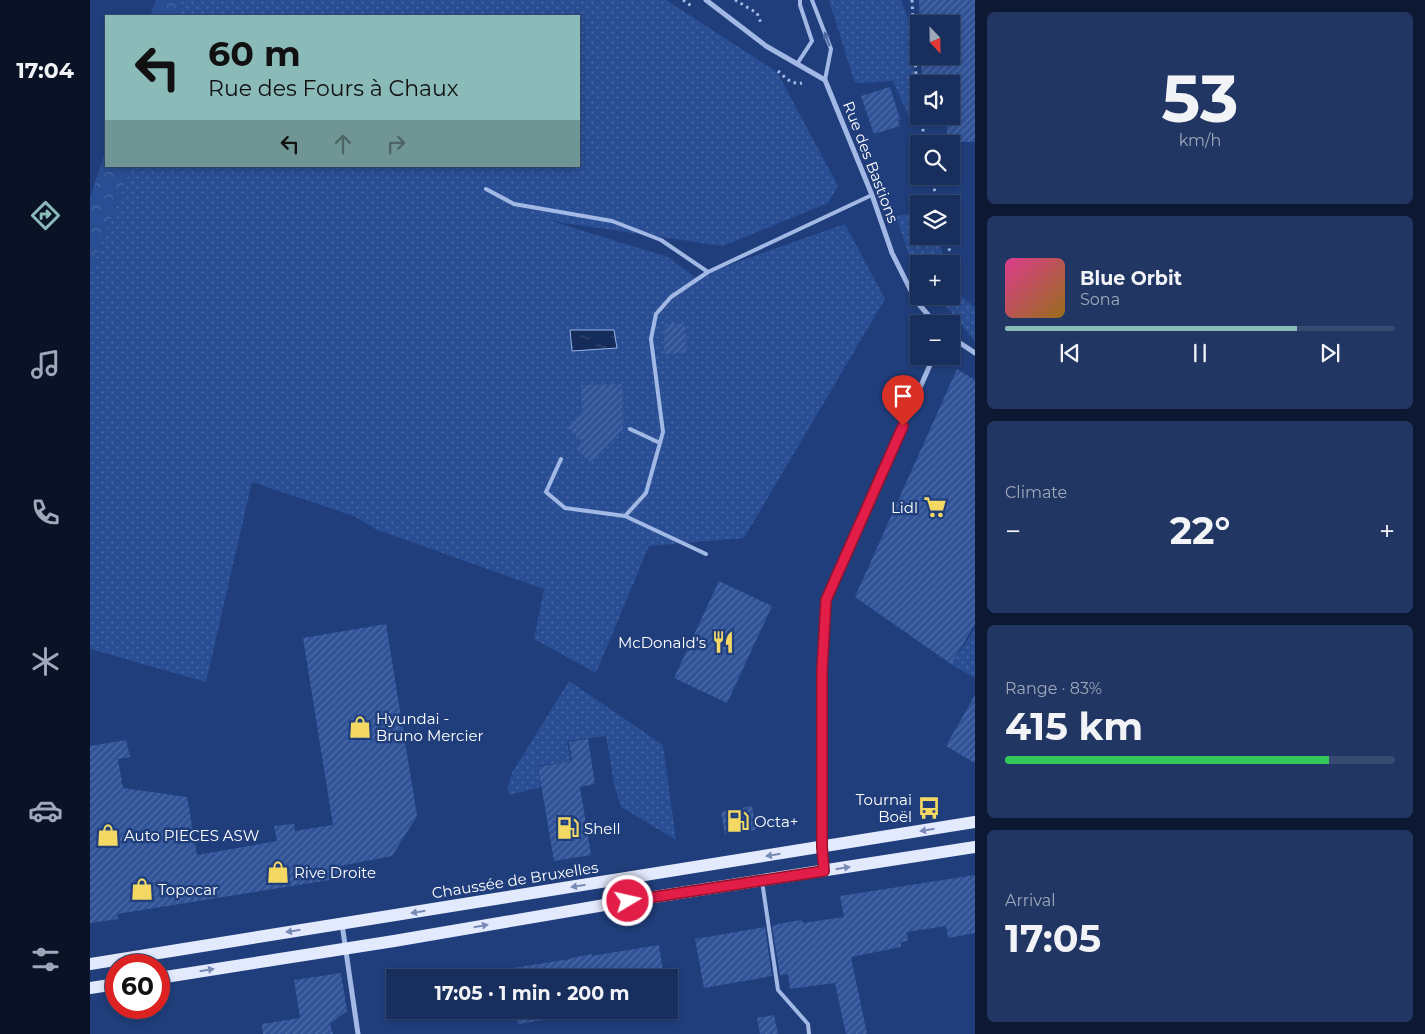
<!DOCTYPE html>
<html lang="en">
<head>
<meta charset="utf-8">
<style>
  :root { --surface:#182e5c; --page:#213662; --text:#f1f3f6; --muted:#9fa8bb; --line:#364a72; --accent:#8bbbb9 }
  body { margin:0; font-family:Montserrat,sans-serif; background:var(--page); color:var(--text); height:100vh; display:flex; flex-direction:column; font-size:19px; white-space:nowrap }
  * { box-sizing:border-box; margin:0 }
  p { font-size:16px; color:var(--muted) }
  .icon { flex:none; width:28px; height:28px; fill:none; stroke:currentColor; stroke-width:2; stroke-linecap:round; stroke-linejoin:round }
  .map { position:relative; flex:1; overflow:hidden }
  .details { display:flex; flex-direction:column; gap:12px; padding:12px; background:#0d1933; width:450px }
  .details>* { flex:none }
  .banner { position:absolute; left:15px; top:15px; width:475px; height:152px; border-radius:0px; box-shadow:0 2px 8px #0003,0 0 0 1px var(--line); background:#8bbbb9; color:#111; overflow:hidden }
  .needle { width:32px; rotate:158deg }
  .fabs { position:absolute; left:820px; top:15px; display:grid; gap:10px }
  .fabs a { display:grid; place-items:center; width:50px; height:50px; border-radius:0px; background:var(--surface); box-shadow:0 2px 8px #0003,0 0 0 1px var(--line); font-size:25px }
  .speed { position:absolute; left:15px; top:954px; display:flex; gap:10px; font-size:25px; font-weight:700; text-align:center }
  .speed>* { display:grid; place-content:center; width:65px; height:65px; border-radius:50%; background:var(--surface); box-shadow:0 2px 8px #0003,0 0 0 1px var(--line); line-height:1 }
  .speed .limit { border:8px solid #d22; background:#fff; color:#111 }
  .pin { position:absolute; display:grid; place-items:center; width:42px; height:42px; color:#fff; margin:-51px -21px; border-radius:50% 50% 50% 0; rotate:-45deg; box-shadow:0 0 5px #0007 }
  .pin .icon { rotate:45deg }
  .me { position:absolute; width:55px; margin:-28px; rotate:81deg; stroke-linejoin:round; filter:drop-shadow(0 0 4px #0008) }
  .turn { display:flex; align-items:center; gap:18px; height:105px; padding:0 20px; font-size:22px }
  .turn .icon { width:65px; height:65px; stroke-width:2.5 }
  .turn b { display:block; font-size:35px; line-height:42px }
  .lanes { display:flex; align-items:center; height:48px; padding:0 20px; background:#0003; justify-content:center; gap:25px; direction:ltr }
  .lanes .off { opacity:.35 }
  .big { font-size:38px; font-weight:700; line-height:1.1 }
  .details .widget { flex:1; display:flex; flex-direction:column; justify-content:center; gap:8px; min-width:0; padding:0 18px; border-radius:8px; background:var(--page) }
  .details .dial { align-items:center; gap:0 }
  .dial b { font-size:65px; line-height:1 }
  .song { display:flex; align-items:center; gap:15px }
  .cover { width:60px; height:60px; border-radius:8px; background:linear-gradient(135deg,hsl(330 70% 55%),hsl(40 70% 35%)) }
  .played { height:5px; border-radius:2px; background:linear-gradient(90deg,var(--accent) 75%,var(--line) 75%) }
  .keys { display:flex; justify-content:space-around; direction:ltr }
  .heat { display:flex; justify-content:space-between; align-items:center; font-size:28px; direction:ltr }
  .charge { height:8px; border-radius:4px; background:linear-gradient(90deg,#34c759 83%,var(--line) 0) }
  .trip { position:absolute; left:296px; top:969px; width:292px; height:50px; border-radius:0px; background:var(--surface); box-shadow:0 2px 8px #0003,0 0 0 1px var(--line); font-weight:700; line-height:50px; text-align:center }
  main { display:flex; flex:1; min-height:0 }
  .tab-bar { display:flex; flex-direction:column; width:90px; justify-content:space-around; align-items:center; background:#0a1225; color:var(--muted) }
  .tab-bar .icon { width:35px; height:35px }
  .tab-bar .current { color:var(--accent) }
  .tab-bar b { font-size:22px; color:var(--text) }
  .map>svg:first-child { display:block }
  .grass { fill:url(#grass-dots) }
  .forest { fill:url(#forest-crowns) }
  .water { fill:url(#water-ripples); stroke:#96b3e7 }
  .building { fill:url(#building-hatch) }
  .lines { fill:none; stroke-linecap:round; stroke-linejoin:round }
  .path { stroke:#a2b9e6; stroke-width:3; stroke-dasharray:2.5 4; stroke-linecap:butt }
  .service { stroke:#a2b9e6; stroke-width:4 }
  .minor { stroke:#a2b9e6; stroke-width:5 }
  .primary { stroke:#e3eafd; stroke-width:12 }
  .oneway { fill:#4e69a0 }
  .oneway2 { fill:#788bb6 }
  .route-casing { stroke:#92132f; stroke-width:12 }
  .route { stroke:#e11d48; stroke-width:9 }
  .labels { text-anchor:middle; dominant-baseline:central; stroke-width:5; stroke-linejoin:round; paint-order:stroke }
  .street-label { font-size:15px; fill:#fff; stroke:#203e7b }
  .poi-label { font-size:15px; fill:#fff; stroke:#203e7b; text-anchor:start }
</style>
</head>
<body>
<main>
<nav class="tab-bar">
<b>17:04</b>
<svg class="icon current" aria-label="directions" viewBox="0 0 24 24"><path d="M12 3l9 9-9 9-9-9zM9 14v-3h6M13 9l2 2-2 2"/></svg>
<svg class="icon" aria-label="music" viewBox="0 0 24 24"><path d="M9 18V5l10-2v13"/><circle cx="6" cy="18" r="3"/><circle cx="16" cy="16" r="3"/></svg>
<svg class="icon" aria-label="phone" viewBox="0 0 24 24"><path d="M5 4h4l2 5-3 2q2 4 5 5l2-3 5 2v4C11 20 4 13 5 4z"/></svg>
<svg class="icon" aria-label="climate" viewBox="0 0 24 24"><path d="M12 3v18M4 7l16 10M4 17L20 7"/></svg>
<svg class="icon" aria-label="car" viewBox="0 0 24 24"><path d="M5 17H2v-5l4-1 3-4h7l3 4 3 1v5h-3M9 17h6M6 11h13"/><circle cx="7" cy="17" r="2"/><circle cx="17" cy="17" r="2"/></svg>
<svg class="icon" aria-label="filters" viewBox="0 0 24 24"><path d="M4 7h16M4 17h16"/><circle cx="9" cy="7" r="2"/><circle cx="15" cy="17" r="2"/></svg>
</nav>
<div class="map">
<svg width="885" height="1034" viewBox="0 0 885 1034">
  <defs>
    <pattern id="grass-dots" width="8" height="8" patternUnits="userSpaceOnUse" patternTransform="scale(1.25)"><rect width="8" height="8" fill="#2a4e93"/><path d="M2 2h.1M6 6h.1" fill="none" stroke="#4a69a3" stroke-width="1.8" stroke-linecap="round"/></pattern>
    <pattern id="forest-crowns" width="20" height="18" patternUnits="userSpaceOnUse" patternTransform="scale(1.25)"><rect width="20" height="18" fill="#2a4e93"/><path d="M2 6a3 3 0 1 1 6 0M12 15a3 3 0 1 1 6 0" fill="none" stroke="#4a69a3"/></pattern>
    <pattern id="water-ripples" width="26" height="14" patternUnits="userSpaceOnUse" patternTransform="scale(1.25)"><rect width="26" height="14" fill="#152b5a"/><path d="M2 4q2-2 4 0t4 0M15 11q2-2 4 0t4 0" fill="none" stroke="#384b73"/></pattern>
    <pattern id="building-hatch" width="6" height="6" patternUnits="userSpaceOnUse" patternTransform="scale(1.25)"><rect width="6" height="6" fill="#305398"/><path d="M-1 1l2-2M0 6l6-6M5 7l2-2" fill="none" stroke="#4f6da7"/></pattern>
  </defs>
  <rect width="100%" height="100%" fill="#203e7b"/>
  <path class="grass" d="M91,0H576L687,72L748,186L738,203L633,246L461,221L578,257L605,277L755,224L795,299L654,538L559,546L506,673L444,639L454,589L285,529L264,516L162,482L116,682L0,649V270L42,166H489V16H90Z
    M739,0H811L819,22L828,117L818,115L803,81L765,83Z
    M829,212V236H849L854,264H829V272L822,264L806,216Z
    M861,281L871,296L885,308V342L848,296H861Z
    M885,629V678L861,664Z
    M479,681L573,745L586,840L531,807L524,784L516,736L477,741L481,761L447,766L451,787L419,795L418,787L422,773Z"/>
  <path class="forest" d="M66,0H91L90,16H60Z
    M16,149V166H42L0,270V198Z"/>
  <path class="water" d="M480,330H524L527,348L482,351Z"/>
  <path class="building" d="M829,0H885V142H857V116H861V84H832L831,56H861V24H830Z
    M800,87L810,119L808,120L810,126L784,134L771,96Z
    M575,324H595L596,353L574,354Z
    M867,369L885,380V624L861,664L765,597Z
    M532,384L533,429L501,463L486,449L493,442L478,428L492,413L491,385Z
    M629,581L682,606L637,703L584,678Z
    M296,624L327,816L302,856L250,866L252,878L27,914L28,919L0,923V746L36,740L40,757L28,759L33,788L97,797L107,855L187,841L184,826L204,824L205,831L243,825L213,638Z
    M885,695V763L856,746Z
    M498,739L505,784L490,787L501,855L464,861L448,767L482,761L479,742Z
    M662,806L666,830L635,834L631,812Z
    M885,875V933L858,938L856,926L817,932L818,941L811,942V947L761,957L777,1034H756L745,983L700,989L698,974L690,975L682,926L687,925V924L712,920L713,923L754,917L750,896Z
    M675,927L682,976L614,988L605,939Z
    M569,945L574,978H418L417,969L481,959V958L502,954V956Z
    M251,973L257,1011L240,1024L243,1034H173L172,1024L210,1018L204,980Z
    M423,1010H466L467,1018L428,1024L426,1013L423,1014Z
    M684,1015L688,1034H670L667,1018Z"/>
  <g class="lines">
    <path class="path" d="M593,0L603,7
      M645,0L667,13L671,23
      M822,0L826,76L829,98
      M688,71C695,77 701,85 712,83
      M831,116L835,144
      M841,176L848,204
      M855,236L867,274"/>
    <path class="service" d="M722,0L741,49L735,80
      M707,64L722,41L710,5V0
      M396,189L424,204L522,221L571,240L618,272L782,195
      M540,429L570,443
      M471,459L456,492L475,508L535,516L556,493L573,432L561,339L566,314L581,297L618,272
      M535,516L616,554
      M672,881L688,990L718,1024L719,1034"/>
    <path class="minor" d="M616,0L676,46L735,80L782,195L802,253L826,301L846,324
      M861,337L885,353
      M733,870L732,847V671L736,600L844,356
      M252,924L268,1034"/>
    <path class="primary" d="M0,964L885,822
      M69,978L304,941L538,901L885,847
      M0,988L26,984"/>
  </g>
  <defs><path id="oneway-solid" d="M-6-.8H1V-3.2L6.5 0L1 3.2V.8H-6Z" transform="scale(1.25)"/></defs>
  <use class="oneway" href="#oneway-solid" transform="translate(737 39) rotate(-110)"/>
  <g class="oneway2">
    <use href="#oneway-solid" transform="translate(837 830) rotate(171)"/>
    <use href="#oneway-solid" transform="translate(683 855) rotate(171)"/>
    <use href="#oneway-solid" transform="translate(753 868) rotate(-9)"/>
    <use href="#oneway-solid" transform="translate(488 886) rotate(171)"/>
    <use href="#oneway-solid" transform="translate(328 912) rotate(171)"/>
    <use href="#oneway-solid" transform="translate(391 926) rotate(-10)"/>
    <use href="#oneway-solid" transform="translate(203 931) rotate(171)"/>
    <use href="#oneway-solid" transform="translate(117 970) rotate(-9)"/>
  </g>
  <g class="lines">
    <defs>
      <path id="route" d="M538,901L734,871L732,847V671L736,600L813,426"/>
    </defs>
    <use href="#route" class="route-casing"/>
    <use href="#route" class="route"/>
  </g>
  <defs>
    <symbol id="supermarket-bare" viewBox="-9 -9 18 18"><path d="M-6-5.5h2.5l.6 2H6L4.5 2H-2.5L-4.4-4H-6ZM-1.5 3.2a1.3 1.3 0 1 0 .1 0ZM3 3.2a1.3 1.3 0 1 0 .1 0Z" fill="#f3d963" stroke="#203e7b" stroke-width="2.5" paint-order="stroke"/></symbol>
    <symbol id="restaurant-bare" viewBox="-9 -9 18 18"><path d="M-5-6h1v4h1v-4h1v4h1v-4h1v5L-1.5 .5V6h-2V.5L-5-1ZM5-6V6H3V1.5H1.5Q1.5-4 5-6Z" fill="#f3d963" stroke="#203e7b" stroke-width="2.5" paint-order="stroke"/></symbol>
    <symbol id="shop-bare" viewBox="-9 -9 18 18"><path d="M-5-2.5h2.3a2.7 3.5 0 0 1 5.4 0H5L5.5 6h-11ZM-1.5-2.5h3a1.5 2.3 0 0 0-3 0Z" fill="#f3d963" stroke="#203e7b" stroke-width="2.5" paint-order="stroke"/></symbol>
    <symbol id="bus-bare" viewBox="-9 -9 18 18"><path d="M-5-6H5V4H4V6H2V4H-2V6H-4V4H-5ZM-3.5-4V0h7V-4ZM-3.5 1.2v1.5H-2V1.2ZM2 1.2v1.5H3.5V1.2Z" fill="#f3d963" stroke="#203e7b" stroke-width="2.5" paint-order="stroke"/></symbol>
    <symbol id="fuel-bare" viewBox="-9 -9 18 18"><path d="M-5.5-6h7V0h2V4h1.3V-2.5L3-4.5l.8-.8L6-3V5H2.5V1h-1V6h-7ZM-4.2-4.7v3.2H.2V-4.7Z" fill="#f3d963" stroke="#203e7b" stroke-width="2.5" paint-order="stroke"/></symbol>
  </defs>
  <g fill-rule="evenodd">
    <use href="#supermarket-bare" x="829" y="491" width="32" height="32"/>
    <use href="#restaurant-bare" x="617" y="626" width="32" height="32"/>
    <use href="#shop-bare" x="254" y="711" width="32" height="32"/>
    <use href="#bus-bare" x="823" y="792" width="32" height="32"/>
    <use href="#fuel-bare" x="632" y="805" width="32" height="32"/>
    <use href="#fuel-bare" x="462" y="812" width="32" height="32"/>
    <use href="#shop-bare" x="2" y="819" width="32" height="32"/>
    <use href="#shop-bare" x="172" y="856" width="32" height="32"/>
    <use href="#shop-bare" x="36" y="873" width="32" height="32"/>
  </g>
  <g class="labels">
    <g class="street-label">
      <text transform="translate(781 162) rotate(69)">Rue des Bastions</text>
      <text transform="translate(425 880) rotate(-9)">Chaussée de Bruxelles</text>
    </g>
    <g class="poi-label">
      <text x="828" y="507" text-anchor="end">Lidl</text>
      <text x="616" y="642" text-anchor="end">McDonald's</text>
      <text x="286" y="718">Hyundai -<tspan x="286" dy="17">Bruno Mercier</tspan></text>
      <text x="822" y="799" text-anchor="end">Tournai<tspan x="822" dy="17">Boël</tspan></text>
      <text x="664" y="821">Octa+</text>
      <text x="494" y="828">Shell</text>
      <text x="34" y="835">Auto PIECES ASW</text>
      <text x="204" y="872">Rive Droite</text>
      <text x="68" y="889">Topocar</text>
    </g>
  </g>
</svg>
<div class="fabs">
<a><svg class="needle" viewBox="-14 -14 28 28"><path d="M0-13l5 13h-10z" fill="#e53935"/><path d="M0 13l5-13h-10z" fill="#9fa8bb"/></svg></a>
<a><svg class="icon" aria-label="sound" viewBox="0 0 24 24"><path d="M4 9h4l5-4v14l-5-4H4zM17 9q2 3 0 6"/></svg></a>
<a><svg class="icon" aria-label="search" viewBox="0 0 24 24"><circle cx="10" cy="10" r="6"/><path d="M15 15l6 6"/></svg></a>
<a><svg class="icon" aria-label="layers" viewBox="0 0 24 24"><path d="M12 4l9 5-9 5-9-5zM3 14l9 5 9-5"/></svg></a>
<a>+</a>
<a>−</a>
</div>
<div class="speed"><div class="limit">60</div></div>
<div class="pin" style="left:813px;top:426px;background:#d93025"><svg class="icon" aria-label="arrive" viewBox="0 0 24 24"><path d="M6 21V4h12l-3 4 3 4H6"/></svg></div>
<svg class="me" style="left:538px;top:901px" viewBox="-20 -20 40 40"><circle r="17" fill="#e11d48" stroke="#fff" stroke-width="3"/><path d="M0-11L8 9 0 5-8 9z" fill="#fff"/></svg>
<div class="trip">17:05 · 1 min · 200 m</div>
<div class="banner">
<div class="turn"><svg class="icon" aria-label="left" viewBox="0 0 24 24"><path d="M17 20v-9H6M10 6l-5 5 5 5"/></svg><div><b>60 m</b>Rue des Fours à Chaux</div></div>
<div class="lanes"><svg class="icon" aria-label="left" viewBox="0 0 24 24"><path d="M17 20v-9H6M10 6l-5 5 5 5"/></svg><svg class="icon off" aria-label="ahead" viewBox="0 0 24 24"><path d="M12 20V5M6 11l6-6 6 6"/></svg><svg class="icon off" aria-label="right" viewBox="0 0 24 24"><path d="M7 20v-9h11M14 6l5 5-5 5"/></svg></div>
</div>
</div>
<section class="details">
<div class="widget dial"><b>53</b><p>km/h</p></div>
<div class="widget">
<div class="song"><i class="cover"></i><div><b>Blue Orbit</b><p>Sona</p></div></div>
<div class="played"></div>
<div class="keys"><svg class="icon" aria-label="previous" viewBox="0 0 24 24"><path d="M18 5L8 12l10 7zM5 5v14"/></svg><svg class="icon" aria-label="pause" viewBox="0 0 24 24"><path d="M8 5v14M16 5v14"/></svg><svg class="icon" aria-label="next" viewBox="0 0 24 24"><path d="M6 5l10 7-10 7zM19 5v14"/></svg></div>
</div>
<div class="widget"><p>Climate</p>
<div class="heat"><a>−</a><b class="big">22°</b><a>+</a></div>
</div>
<div class="widget"><p>Range · 83%</p><b class="big">415 km</b><div class="charge"></div></div>
<div class="widget"><p>Arrival</p><b class="big">17:05</b></div>
</section>
</main>
</body>
</html>
